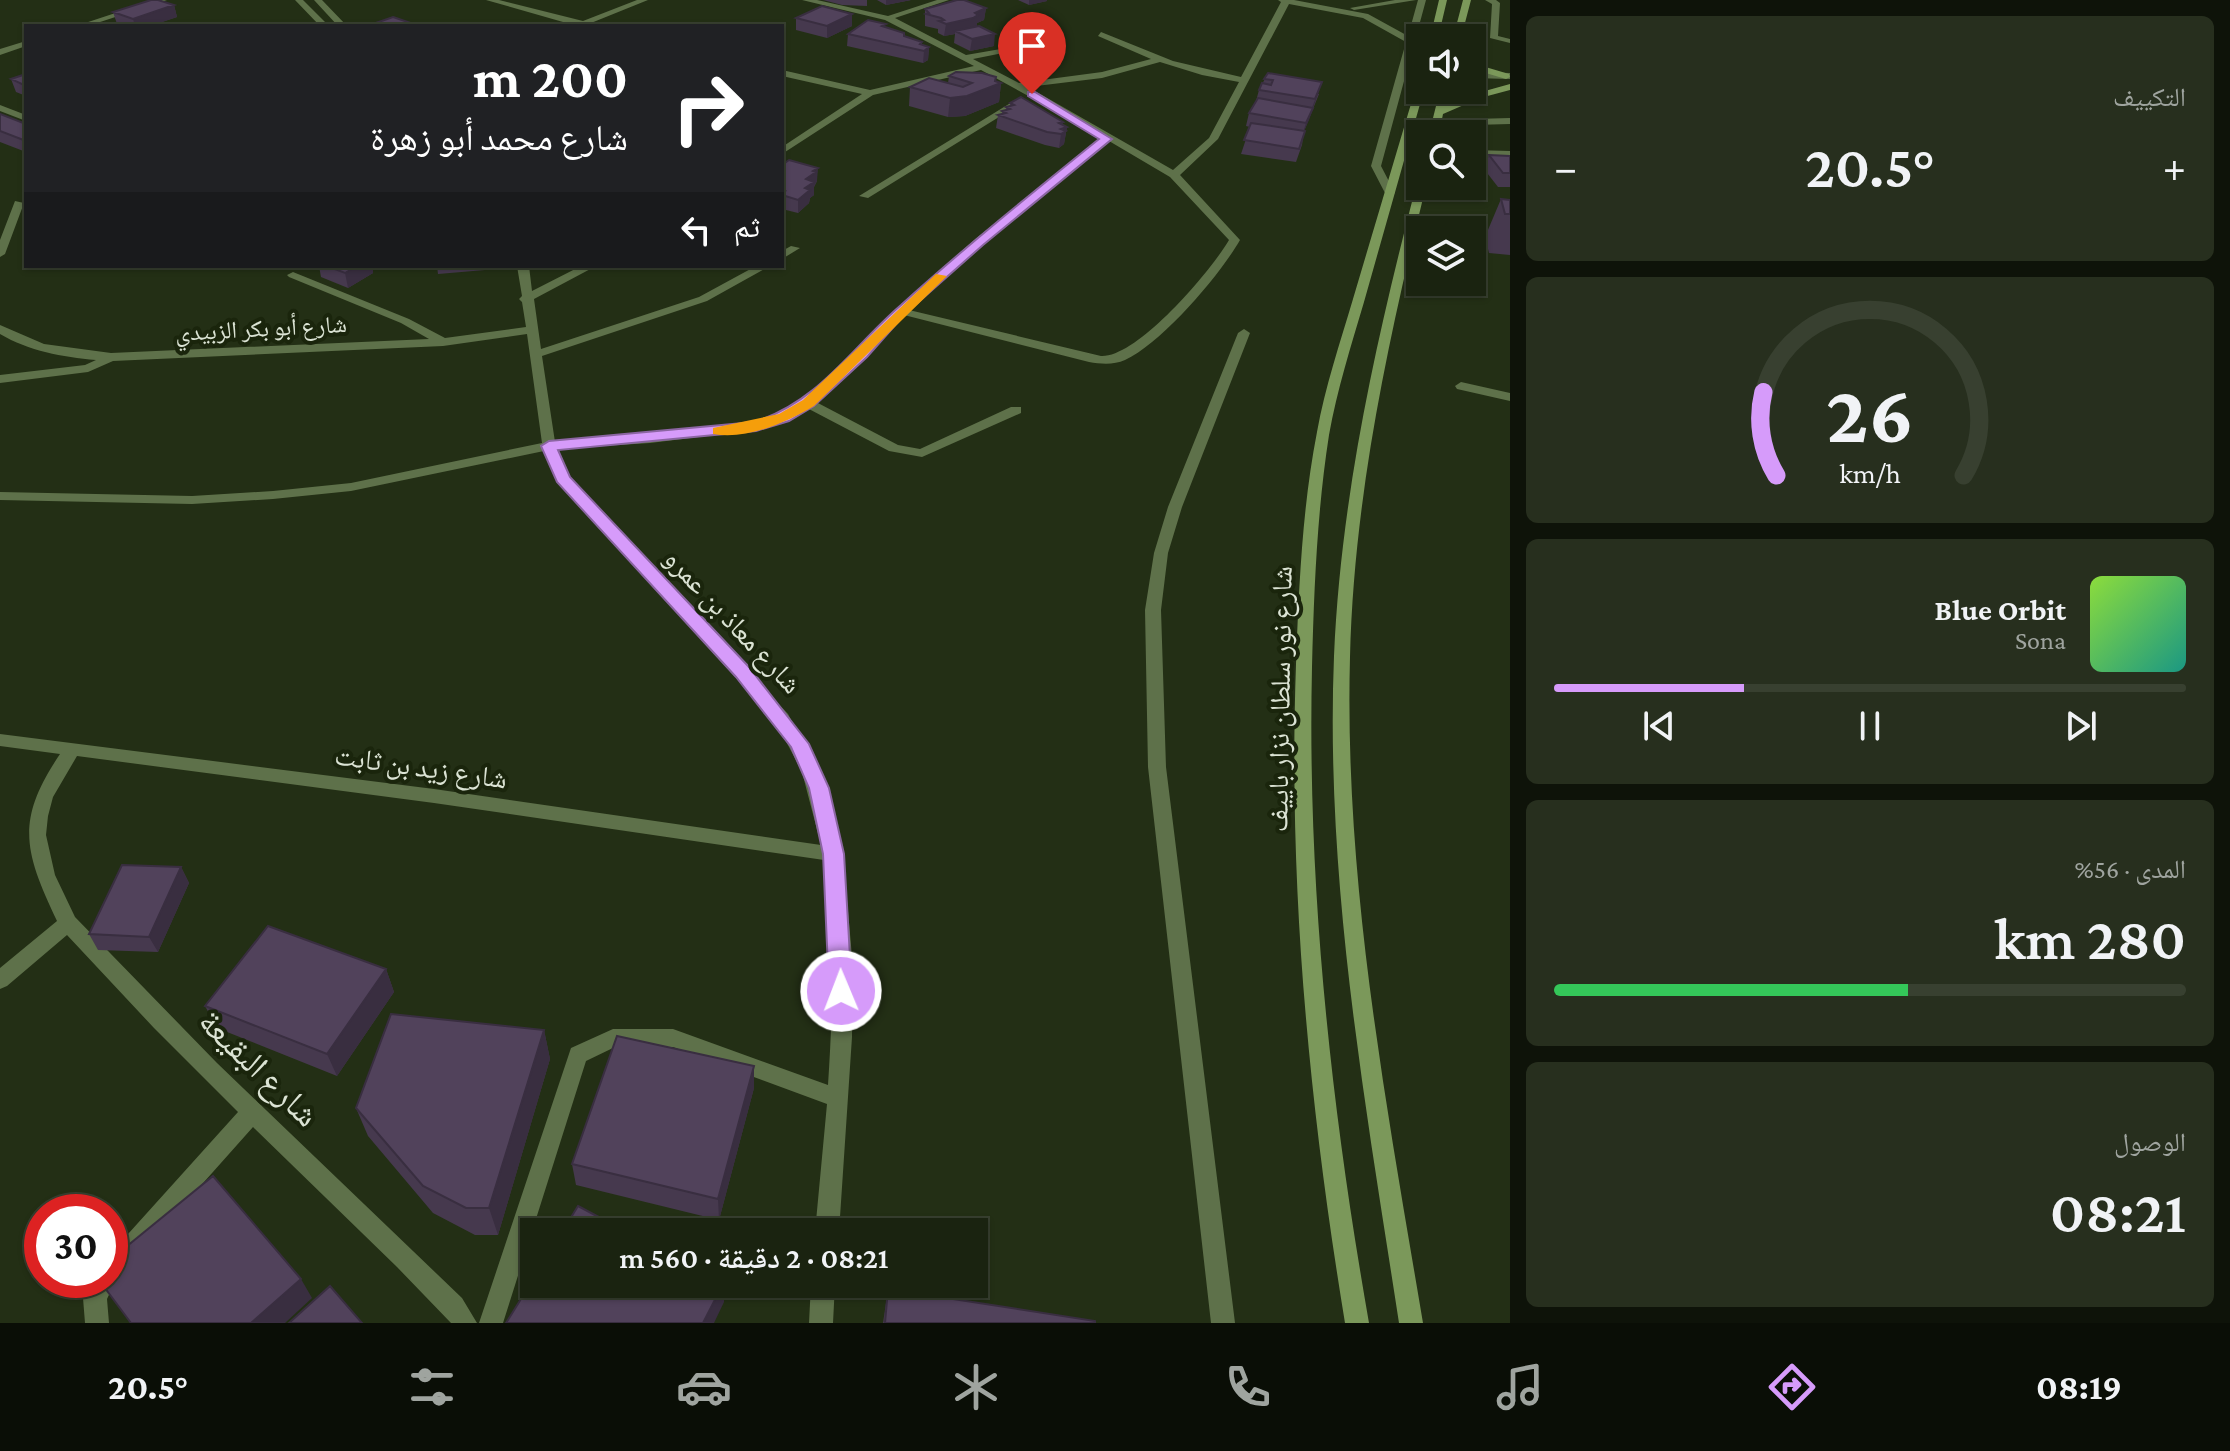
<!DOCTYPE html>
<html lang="ar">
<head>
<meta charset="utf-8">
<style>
  :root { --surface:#1a2310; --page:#272f1e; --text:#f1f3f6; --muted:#9fa49f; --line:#384030; --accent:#d69bfa }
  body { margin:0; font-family:"Crimson Pro","Noto Naskh Arabic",serif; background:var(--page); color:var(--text); direction:rtl; height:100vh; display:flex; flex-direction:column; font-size:30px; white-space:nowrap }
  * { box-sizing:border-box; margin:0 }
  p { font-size:26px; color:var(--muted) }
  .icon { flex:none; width:44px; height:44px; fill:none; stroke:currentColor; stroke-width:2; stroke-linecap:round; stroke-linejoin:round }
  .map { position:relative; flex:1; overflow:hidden; direction:ltr }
  .panel { display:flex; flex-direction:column; gap:16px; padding:16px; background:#0e1309; width:720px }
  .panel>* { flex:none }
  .banner { position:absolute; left:24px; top:24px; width:760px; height:244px; border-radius:0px; box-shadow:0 2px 6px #0004,0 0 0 2px var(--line); direction:rtl; background:#202124; color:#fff; overflow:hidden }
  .controls { position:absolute; left:1406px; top:24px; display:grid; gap:16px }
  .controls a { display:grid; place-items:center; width:80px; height:80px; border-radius:0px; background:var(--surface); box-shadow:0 2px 6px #0004,0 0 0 2px var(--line); font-size:40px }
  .speed { position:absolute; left:24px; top:1194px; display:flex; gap:16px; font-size:40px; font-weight:700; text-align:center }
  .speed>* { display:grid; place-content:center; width:104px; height:104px; border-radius:50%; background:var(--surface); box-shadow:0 2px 6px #0004,0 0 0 2px var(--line); line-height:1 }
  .speed .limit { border:12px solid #d22; background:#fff; color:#111 }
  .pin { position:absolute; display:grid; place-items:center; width:68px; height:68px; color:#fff; margin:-82px -34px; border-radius:50% 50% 50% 0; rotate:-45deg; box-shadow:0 0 8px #0007 }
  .pin .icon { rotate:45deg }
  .me { position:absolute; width:88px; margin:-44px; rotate:359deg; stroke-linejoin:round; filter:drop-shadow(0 0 6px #0008) }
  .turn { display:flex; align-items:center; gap:28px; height:168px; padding:0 24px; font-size:36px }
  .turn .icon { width:104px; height:104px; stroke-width:2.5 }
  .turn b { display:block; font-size:56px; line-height:68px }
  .then { display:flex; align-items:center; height:76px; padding:0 24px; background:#0003; gap:16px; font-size:30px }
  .big { font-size:60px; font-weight:600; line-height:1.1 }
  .panel .card { flex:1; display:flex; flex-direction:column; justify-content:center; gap:12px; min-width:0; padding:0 28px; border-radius:12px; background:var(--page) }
  .panel .dial { align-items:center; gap:0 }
  .dial svg { height:208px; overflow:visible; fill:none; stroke:var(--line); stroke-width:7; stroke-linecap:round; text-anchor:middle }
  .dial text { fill:var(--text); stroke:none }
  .song { display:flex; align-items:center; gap:24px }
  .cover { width:96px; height:96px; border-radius:12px; background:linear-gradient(135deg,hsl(90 70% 55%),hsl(170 70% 35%)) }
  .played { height:8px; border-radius:4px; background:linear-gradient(90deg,var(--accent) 30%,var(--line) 30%) }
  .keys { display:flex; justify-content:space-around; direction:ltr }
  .heat { display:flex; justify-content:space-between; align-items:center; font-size:44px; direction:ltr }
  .charge { height:12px; border-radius:6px; background:linear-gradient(90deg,#34c759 56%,var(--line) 0) }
  .trip { position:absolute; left:520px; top:1218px; width:468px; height:80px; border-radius:0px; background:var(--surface); box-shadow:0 2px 6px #0004,0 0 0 2px var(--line); font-weight:600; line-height:80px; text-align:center; direction:rtl }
  .dock { display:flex; height:128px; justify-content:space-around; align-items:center; background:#0a0e06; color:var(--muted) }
  .dock .icon { width:56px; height:56px }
  .dock .on { color:var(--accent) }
  .dock b { font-size:36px; color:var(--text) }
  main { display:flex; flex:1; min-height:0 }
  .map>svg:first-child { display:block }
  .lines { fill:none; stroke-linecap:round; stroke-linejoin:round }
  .minor { fill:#5e714a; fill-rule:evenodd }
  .tertiary { fill:#5e714a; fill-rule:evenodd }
  .secondary { fill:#7b985a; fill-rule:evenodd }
  .wall { fill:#46394e }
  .shaded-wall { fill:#392e40 }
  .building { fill:#51425b; stroke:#392e40; stroke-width:2 }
  .route { fill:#d69bfa; stroke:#8b65a2; stroke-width:2 }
  .slow { fill:#f59e0b }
  .labels { text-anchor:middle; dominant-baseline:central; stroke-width:8; stroke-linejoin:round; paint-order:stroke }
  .far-street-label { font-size:24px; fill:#dbe3d4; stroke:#1a250c }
  .street-label { font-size:28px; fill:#dbe3d4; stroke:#1a250c }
  .near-street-label { font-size:34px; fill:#dbe3d4; stroke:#1a250c }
</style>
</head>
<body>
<main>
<section class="panel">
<div class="card"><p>التكييف</p>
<div class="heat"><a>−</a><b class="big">20.5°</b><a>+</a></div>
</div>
<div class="card dial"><svg viewBox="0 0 100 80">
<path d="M14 69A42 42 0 1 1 86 69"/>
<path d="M14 69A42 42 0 0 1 9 37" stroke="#d69bfa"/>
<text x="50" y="56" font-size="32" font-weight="700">26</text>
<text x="50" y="72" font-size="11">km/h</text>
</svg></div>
<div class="card">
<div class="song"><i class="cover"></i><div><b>Blue Orbit</b><p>Sona</p></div></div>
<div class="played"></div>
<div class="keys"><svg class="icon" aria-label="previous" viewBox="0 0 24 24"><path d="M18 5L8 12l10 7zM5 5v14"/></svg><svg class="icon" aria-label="pause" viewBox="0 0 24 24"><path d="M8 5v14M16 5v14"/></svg><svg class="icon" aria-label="next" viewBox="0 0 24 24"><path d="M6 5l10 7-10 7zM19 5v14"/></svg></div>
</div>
<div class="card"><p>المدى · 56%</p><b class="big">280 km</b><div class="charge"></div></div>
<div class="card"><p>الوصول</p><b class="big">08:21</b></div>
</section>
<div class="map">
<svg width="1510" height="1323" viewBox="0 0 1510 1323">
  <rect width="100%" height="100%" fill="#232f15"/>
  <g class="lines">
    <path class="minor" d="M155,0H167L88,26H76Z
      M295,0H303L329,26H320Z
      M314,0H322L347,26H338Z
      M486,0H499L583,21L637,0H648L591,23L596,26H577Z
      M802,0H817L888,16L937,0H949L895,18L966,55L1018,46V50L973,59L1019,83L1102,72L1151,59L1098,36L1101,32L1173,61L1241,77L1281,2L1278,0H1294L1368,14L1408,36L1418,0H1426L1381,166L1395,193L1390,196L1385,193L1371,166L1406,42L1363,18L1289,4L1218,139L1180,175L1240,240C1220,275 1162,343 1125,360C1114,365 1101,364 1089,362L904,315L830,392L816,402L898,445L920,449L1011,407H1021V413L922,457L889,451L807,408L789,421L756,430L650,443L557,449L569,478L788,714L819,772L843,854L853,968L852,1037L839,1232H815L827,1104L673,1047H615L586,1061L503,1323H479L571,1048L613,1029H673L828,1085C833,1009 835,935 824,860L434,803L77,756L53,797L48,816L46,835L55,875L75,917L217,1063L462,1298L477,1323H451L397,1267L253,1127L115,1282L107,1299L109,1323H85L83,1298L91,1280H110V1254L238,1112L154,1028L67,935L7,986L0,989V968L57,921C24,851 15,821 60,754L0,746V734L434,789L821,845L802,772L776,722L558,482L544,451L351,491L273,499L192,504L0,500V492L192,496L273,491L351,483L542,443L527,334L443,346L113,361L88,372L0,383V375L85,365L96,360C62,357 29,351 0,334V325L44,344L111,353L429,339L401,323L289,277L287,275L293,272L409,319L445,338L526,327L522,302L519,299L522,296L517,266H529L532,291L581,266H596L534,299L541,349L699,297L756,266H770L707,301L542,356L555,442L650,435L755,422L779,415L822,386L897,309L974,240L1103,137L981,70L873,95L782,154V147L862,94L782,76V70L870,90L974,66L885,20ZM1160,62L1202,75L1239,82L1209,138L1173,170L1028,87L1102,78ZM1109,141L1170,177L1229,240C1211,271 1137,358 1101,356L909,310L982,244Z
      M1395,0H1416L1354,10L1350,8Z
      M1485,0H1496L1500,3L1498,36L1510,39V43L1490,38L1492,4Z
      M26,41V46L0,55V49Z
      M1017,99L1025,101L868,198L859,196Z
      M0,105L26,115V121L0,111Z
      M1510,118V124L1437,126L1432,123L1437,120Z
      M1472,150L1510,151V157L1472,156Z
      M15,201L24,203L5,254L0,257V240Z
      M791,246L800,248L782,259V251Z
      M1244,329L1250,333L1182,507L1168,553L1161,610L1166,767L1235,1323H1211L1148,767L1145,610L1154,553L1168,507L1238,333Z
      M1461,382L1510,393V401L1457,389L1455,386Z
      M811,1284H835L833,1323H809Z"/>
    <path class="tertiary" d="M1472,72L1510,73V79L1472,78Z"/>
    <path class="secondary" d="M1439,0H1447L1438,38H1430Z
      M1463,0H1471L1461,38H1453Z
      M1472,63L1509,74L1510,77L1506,79L1472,69Z
      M1420,84V90H1424C1404,161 1384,231 1364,302C1351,346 1337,390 1329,435C1317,512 1314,590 1312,667C1307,888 1331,1106 1369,1323H1345C1309,1104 1288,886 1296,664C1299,587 1302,509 1317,432C1325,387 1340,343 1353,299C1374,228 1395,158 1416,87Z
      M1510,84V90L1480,98L1443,114L1439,134H1429L1440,90H1448L1445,106L1474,94Z
      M1420,183V186H1426C1388,341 1354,496 1350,657C1344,881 1386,1103 1423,1323H1399C1365,1102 1325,880 1334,656C1341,495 1376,341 1416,186Z"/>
  </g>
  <path class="wall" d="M823,0H867V6L842,5Z
    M877,0H911L886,5Z
    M1018,0H1047V1L1029,5Z
    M174,5L177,17L150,26H123L117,24L113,12Z
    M986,8L984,20L977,23V26L994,46L970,51L954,43L955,34L944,36L938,33V29L925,26V9Z
    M852,14V26L827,38L796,30V18Z
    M886,27L904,36L922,42V45L929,47L928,60L923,63L847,46L848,34Z
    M1268,73L1319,94L1304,131L1302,145L1296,162L1241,154L1250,127L1246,126L1249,113L1256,101L1259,90Z
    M26,74V96L16,92L11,79Z
    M949,76L1001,83L999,102L965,116L948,117L909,106L910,87L948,83Z
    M1010,103L1063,122L1062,124L1067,127L1064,144L1059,148L1045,145L996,128L998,115L1002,114V111L1006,110V107L1010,106Z
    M0,114L26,124V152L0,142Z
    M1489,155L1510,156V187H1498L1484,169Z
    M782,165L817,181L814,187V195L810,198L809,203L798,213L782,209Z
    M1501,199L1510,200V255L1489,253L1485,237Z
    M319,266H379L373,270V273L348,288L321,277Z
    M437,266H485V270L438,274Z
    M181,867L189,883L158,952L98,950L89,934Z
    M386,969L394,992L337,1076L217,1028L205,1006Z
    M544,1030L550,1059L498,1235H475L433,1213L368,1136L356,1108Z
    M754,1088L719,1220L576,1185L572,1164Z
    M888,1289L1095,1323H883Z"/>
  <path class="shaded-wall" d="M886,0H911L886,5Z
    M1029,0H1047V1L1029,5Z
    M174,5L177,17L150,26H135L133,19Z
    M986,8L984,20L977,23V27L955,31V34L944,36L946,24Z
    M852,14V26L827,38V26Z
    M995,34L994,46L970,51L972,39Z
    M929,47L928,60L923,63L924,51Z
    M996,77L995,85L1001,83L999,102L965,116L948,117L950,98Z
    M1322,82L1309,120L1302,136L1306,123Z
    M1063,122L1061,129L1067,127L1064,144L1059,148L1061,134L1059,123Z
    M818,168L817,181L814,187V195L810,198L809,203L798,213V200L806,179Z
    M357,266H379L373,270V273L348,288L345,273Z
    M181,867L189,883L158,952L149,937Z
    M386,969L394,992L337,1076L327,1054Z
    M544,1030L550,1059L498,1235L489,1208Z
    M754,1066V1088L719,1220L718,1199Z
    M301,1279L312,1298L285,1323H251Z
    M724,1284V1302L714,1323H703Z"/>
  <path class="building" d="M151,0H158L174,5L133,19L113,12Z
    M957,0H964L986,8L975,13L978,15L973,18L946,24L939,21L944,20L941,18L926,14L929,13L925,9Z
    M822,6L852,14L827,26L796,18Z
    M393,17L411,23L404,26H367Z
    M868,20L886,24L882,26L904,33V36L922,42L920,44L929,47L924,51L848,34Z
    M979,26L995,34L972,39L955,31Z
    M956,72L982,73L996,77L995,81L1001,83L967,96L950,98L910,87L929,78L963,87L972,83L949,76Z
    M1268,73L1322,82L1315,99L1259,90L1262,83L1271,85L1273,80L1264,79Z
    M26,74V86L11,79Z
    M1021,97L1063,122L1059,123L1067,127L1061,129L1066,131L1061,134L1047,132L998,115L1006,113L1002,111L1010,109L1006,107L1014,105L1010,103Z
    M1258,98L1313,108L1306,123L1249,113Z
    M0,114L26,124V141L0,131Z
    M1251,123L1305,131L1299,149L1244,140Z
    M1489,155L1510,156V173H1503Z
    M789,160L818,168L813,171L816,172L806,179L814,182L805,188L810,190L798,200L782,195V193L785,191L782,190V165Z
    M1501,199L1510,200V214H1505Z
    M327,266H357L345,273Z
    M122,865L181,867L149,937L89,934Z
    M268,926L386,969L327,1054L205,1006Z
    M391,1014L544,1030L489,1208H466L423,1186L356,1108Z
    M617,1036L754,1066L718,1199L572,1164Z
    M213,1176L301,1279L251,1323H131L99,1280H110V1260Z
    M578,1206L627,1232H562Z
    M534,1278V1284H723L703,1323H506Z
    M330,1286L362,1323H289Z
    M888,1289L1095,1321V1323H885Z"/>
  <path class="route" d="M1028,92H1035L1112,139L983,245L905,314L867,357L814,406L789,421L756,431L558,450L570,477L749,667L809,744L829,788L844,854L852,991L849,998L841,1001L833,998L829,991L823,854L809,788L791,747L736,677L557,482L541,446L549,441L754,422C819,402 852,347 901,305C965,247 1032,193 1099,139L1028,96Z"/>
  <path class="slow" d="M936,274L947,276L814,406C785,423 747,440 713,434V428L779,414L803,400Z"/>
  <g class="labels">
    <g class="far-street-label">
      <text transform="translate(261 328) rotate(-3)">شارع أبو بكر الزبيدي</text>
    </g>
    <g class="street-label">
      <text transform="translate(733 621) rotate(47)">شارع معاذ بن عمرو</text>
      <text transform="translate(1280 699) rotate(-89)">شارع نور سلطان نزار باييف</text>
      <text transform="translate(421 767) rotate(8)">شارع زيد بن ثابت</text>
    </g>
    <g class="near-street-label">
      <text transform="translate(259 1068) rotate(44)">شارع البقيعة</text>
    </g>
  </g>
</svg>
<div class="controls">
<a><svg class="icon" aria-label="sound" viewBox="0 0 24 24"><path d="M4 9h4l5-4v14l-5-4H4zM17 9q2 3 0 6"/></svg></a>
<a><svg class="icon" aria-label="search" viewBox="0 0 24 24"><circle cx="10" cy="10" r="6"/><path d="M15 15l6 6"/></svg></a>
<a><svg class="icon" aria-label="layers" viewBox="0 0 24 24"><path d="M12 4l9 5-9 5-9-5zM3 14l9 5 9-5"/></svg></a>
</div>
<div class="speed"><div class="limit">30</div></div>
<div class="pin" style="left:1032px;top:94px;background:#d93025"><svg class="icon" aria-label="arrive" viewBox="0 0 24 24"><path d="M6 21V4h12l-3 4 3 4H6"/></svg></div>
<svg class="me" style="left:841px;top:991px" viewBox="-20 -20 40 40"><circle r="17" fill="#d69bfa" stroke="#fff" stroke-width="3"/><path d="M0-11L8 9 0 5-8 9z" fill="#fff"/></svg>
<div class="trip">08:21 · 2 دقيقة · 560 m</div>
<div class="banner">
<div class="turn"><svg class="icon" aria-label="right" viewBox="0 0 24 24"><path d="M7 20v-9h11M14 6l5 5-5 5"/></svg><div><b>200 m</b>شارع محمد أبو زهرة</div></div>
<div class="then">ثم<svg class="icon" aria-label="left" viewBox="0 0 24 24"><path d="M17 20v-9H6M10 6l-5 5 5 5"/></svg></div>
</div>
</div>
</main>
<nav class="dock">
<b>08:19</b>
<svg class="icon on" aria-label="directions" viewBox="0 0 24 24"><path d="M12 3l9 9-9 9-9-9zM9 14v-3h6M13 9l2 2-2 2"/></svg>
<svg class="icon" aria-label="music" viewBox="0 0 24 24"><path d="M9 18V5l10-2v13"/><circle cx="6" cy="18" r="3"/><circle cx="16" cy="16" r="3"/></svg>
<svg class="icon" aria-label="phone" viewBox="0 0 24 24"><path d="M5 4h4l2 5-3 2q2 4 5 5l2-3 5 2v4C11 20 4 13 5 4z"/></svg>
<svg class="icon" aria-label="climate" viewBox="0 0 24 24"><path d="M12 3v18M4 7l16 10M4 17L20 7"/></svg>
<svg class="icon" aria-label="car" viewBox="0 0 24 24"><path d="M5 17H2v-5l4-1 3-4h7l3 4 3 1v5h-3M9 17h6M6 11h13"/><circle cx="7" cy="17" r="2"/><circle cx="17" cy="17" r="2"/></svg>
<svg class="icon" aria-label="filters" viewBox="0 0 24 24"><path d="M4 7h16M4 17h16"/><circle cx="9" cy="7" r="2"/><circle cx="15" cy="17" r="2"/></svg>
<b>20.5°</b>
</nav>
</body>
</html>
